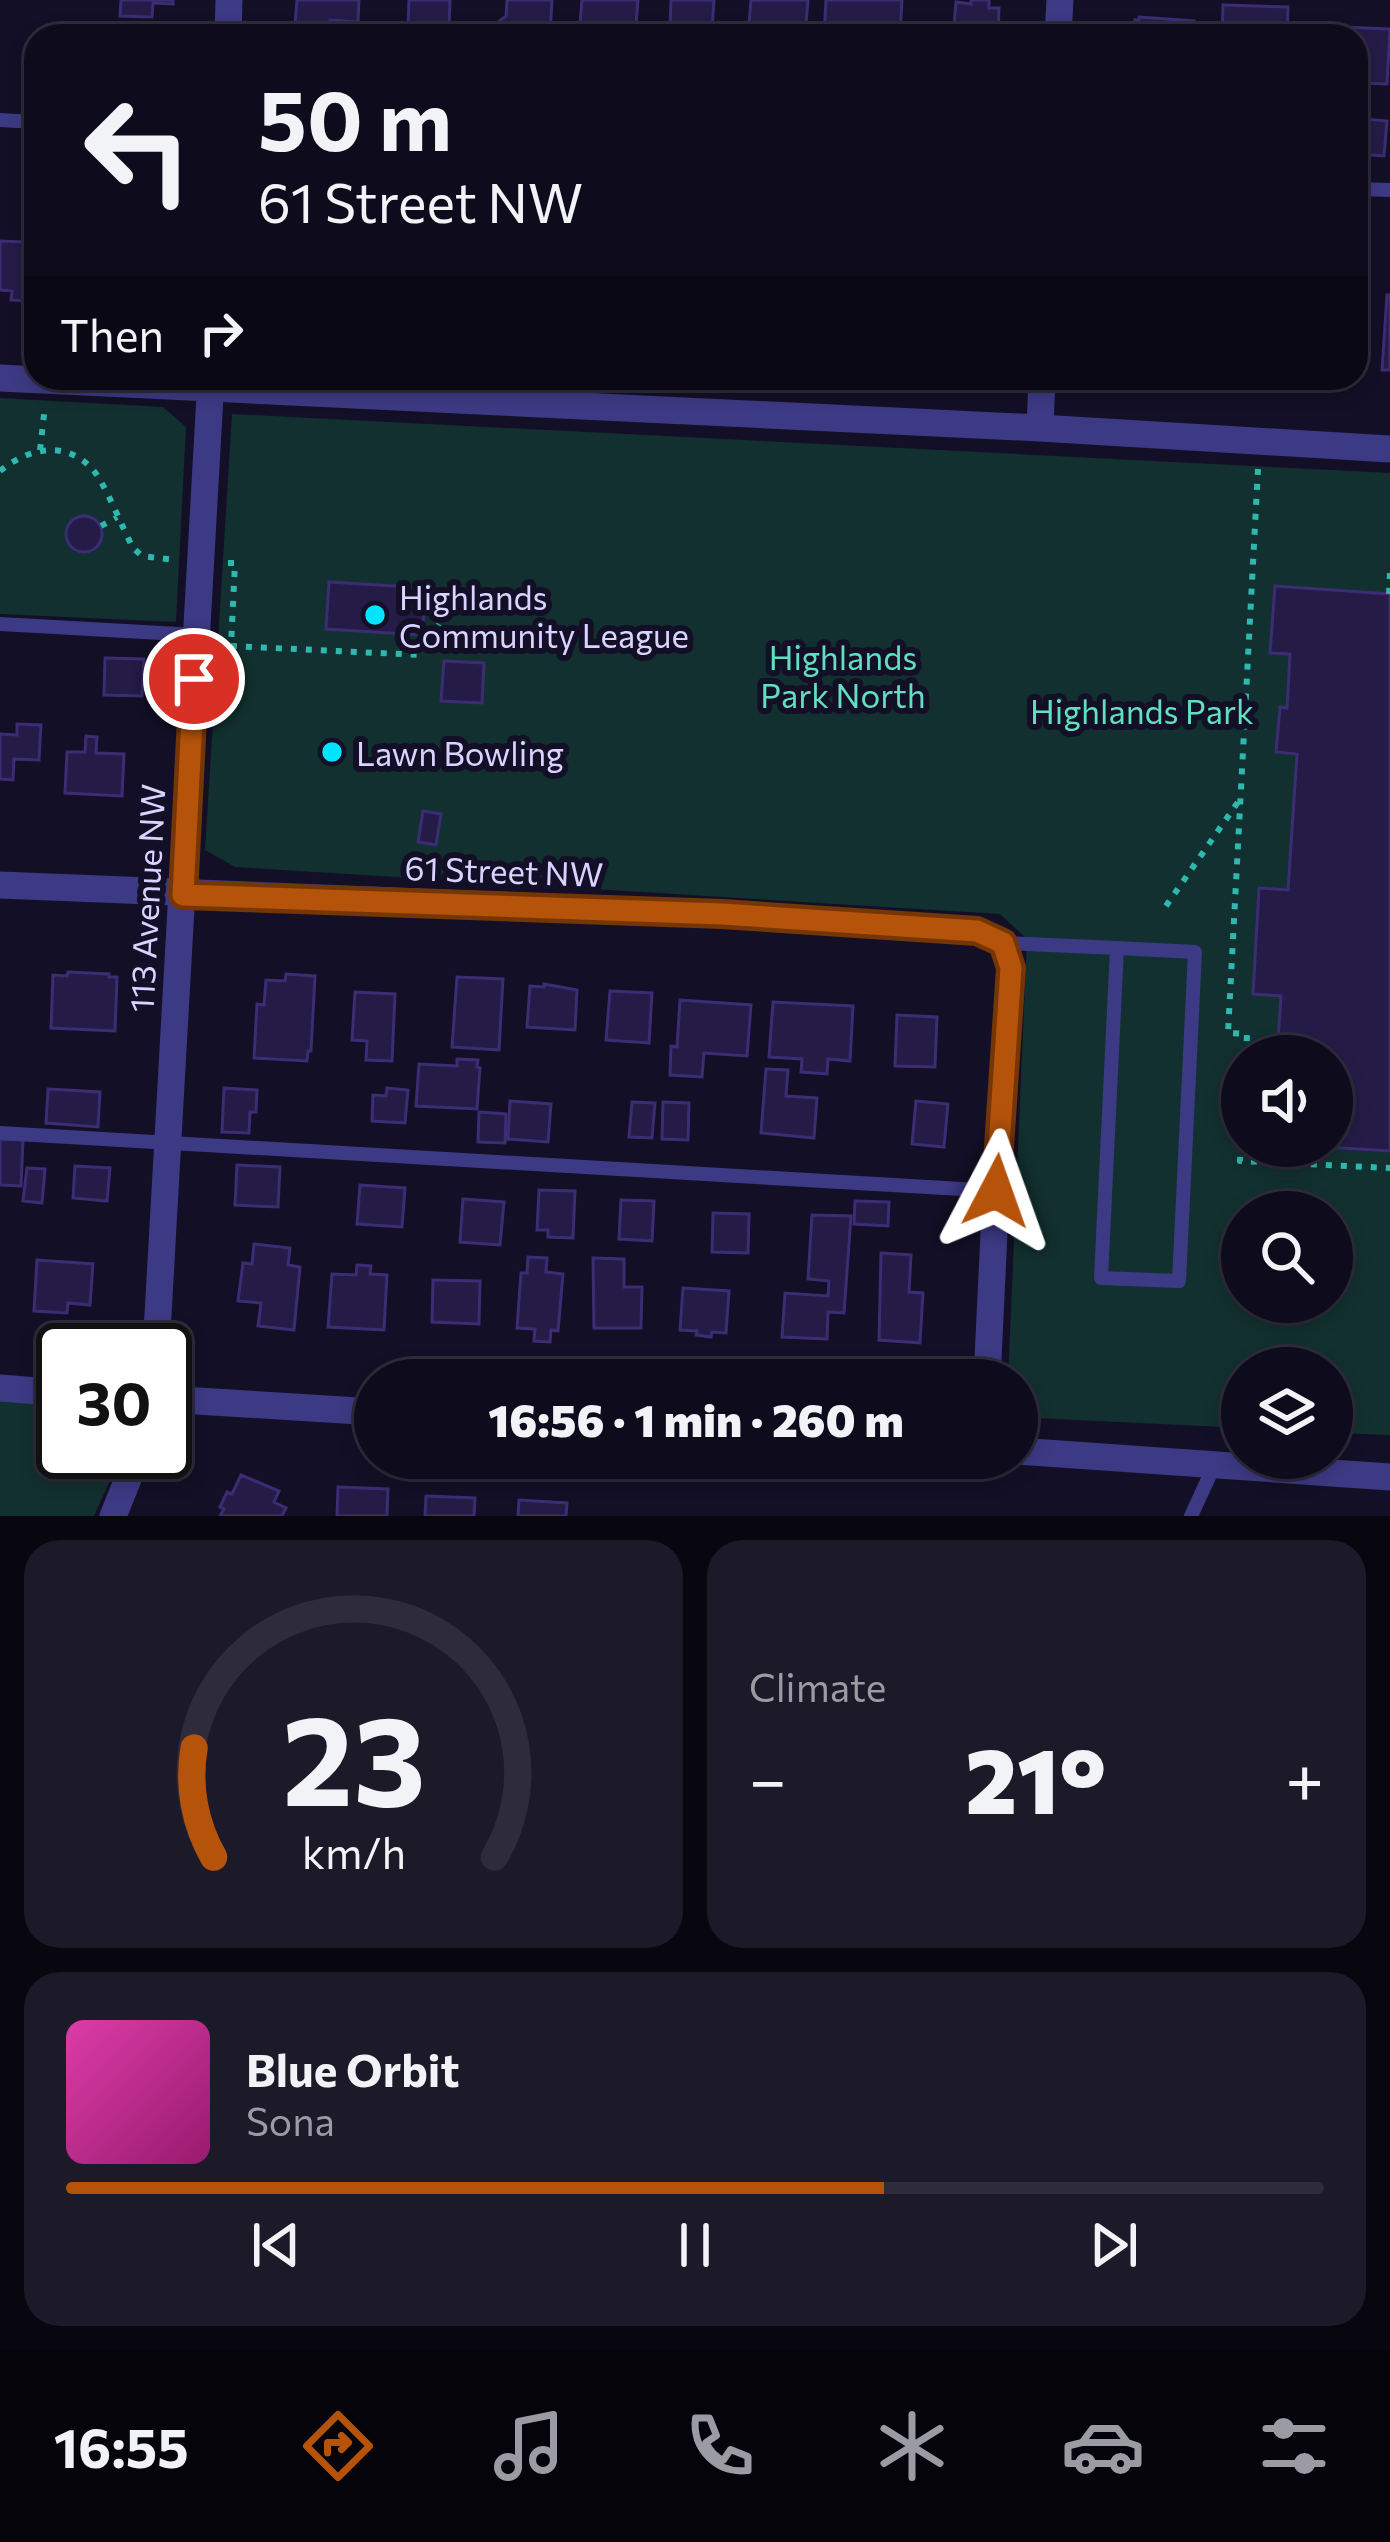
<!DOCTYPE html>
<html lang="en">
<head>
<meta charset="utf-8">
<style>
  :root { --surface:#0e0b1c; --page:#1c1929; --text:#f1f3f6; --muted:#9b9ba3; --line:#2e2b3b; --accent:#b45309 }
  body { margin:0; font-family:Commissioner,sans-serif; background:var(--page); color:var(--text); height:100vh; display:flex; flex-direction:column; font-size:45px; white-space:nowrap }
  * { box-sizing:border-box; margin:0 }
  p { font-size:39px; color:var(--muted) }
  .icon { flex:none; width:66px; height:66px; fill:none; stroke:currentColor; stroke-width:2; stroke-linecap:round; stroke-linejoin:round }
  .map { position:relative; height:1516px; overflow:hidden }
  .drawer { display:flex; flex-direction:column; gap:24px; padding:24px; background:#08060f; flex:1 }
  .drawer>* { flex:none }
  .hud { position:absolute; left:24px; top:24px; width:1344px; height:366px; border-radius:36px; box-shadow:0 6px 18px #0003,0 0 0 3px var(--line); background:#0e0b1c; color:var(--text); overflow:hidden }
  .tools { position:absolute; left:1221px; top:1035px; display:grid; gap:24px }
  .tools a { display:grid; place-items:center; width:132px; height:132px; border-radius:50%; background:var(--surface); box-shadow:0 6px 18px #0003,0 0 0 3px var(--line); font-size:60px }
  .speed { position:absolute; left:36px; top:1323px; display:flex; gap:24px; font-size:60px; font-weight:700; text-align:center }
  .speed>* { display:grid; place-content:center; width:156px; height:156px; border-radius:50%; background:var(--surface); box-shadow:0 6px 18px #0003,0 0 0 3px var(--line); line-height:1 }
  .speed .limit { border:6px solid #111; border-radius:18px; background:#fff; color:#111 }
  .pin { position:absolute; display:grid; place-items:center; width:102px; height:102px; color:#fff; margin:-51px; border:6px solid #fff; border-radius:50%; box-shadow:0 3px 12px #0007 }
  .me { position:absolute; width:132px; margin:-66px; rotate:4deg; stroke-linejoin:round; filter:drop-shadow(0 0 9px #0008) }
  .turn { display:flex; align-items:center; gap:42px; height:252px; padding:0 36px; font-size:54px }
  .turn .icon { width:156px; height:156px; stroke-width:2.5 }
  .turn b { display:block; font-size:84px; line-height:102px }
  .then { display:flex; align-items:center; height:114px; padding:0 36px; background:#0003; gap:24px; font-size:45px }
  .big { font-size:90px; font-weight:800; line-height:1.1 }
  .drawer .tile { flex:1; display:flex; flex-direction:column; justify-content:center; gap:18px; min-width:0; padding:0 42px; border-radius:36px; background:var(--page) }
  .drawer .dial { align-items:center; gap:0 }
  .dial svg { height:312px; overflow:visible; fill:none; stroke:var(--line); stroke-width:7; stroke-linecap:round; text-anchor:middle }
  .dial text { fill:var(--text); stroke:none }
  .song { display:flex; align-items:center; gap:36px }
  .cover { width:144px; height:144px; border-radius:18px; background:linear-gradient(135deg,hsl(320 70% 55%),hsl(320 70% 35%)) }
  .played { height:12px; border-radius:6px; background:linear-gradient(90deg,var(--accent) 65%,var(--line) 65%) }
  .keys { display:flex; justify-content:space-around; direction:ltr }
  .heat { display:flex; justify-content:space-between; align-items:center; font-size:66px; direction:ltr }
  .drawer .tiles { flex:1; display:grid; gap:24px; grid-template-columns:1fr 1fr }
  .tile:last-child { grid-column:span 2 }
  .trip { position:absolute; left:354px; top:1359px; width:684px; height:120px; border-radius:60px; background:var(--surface); box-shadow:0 6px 18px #0003,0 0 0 3px var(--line); font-weight:800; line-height:120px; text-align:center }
  .menu { display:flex; height:192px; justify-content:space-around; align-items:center; background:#06040b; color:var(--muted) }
  .menu .icon { width:84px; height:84px }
  .menu .current { color:var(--accent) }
  .menu b { font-size:54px; color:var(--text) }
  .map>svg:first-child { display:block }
  .green { fill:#12302f; fill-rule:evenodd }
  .building { fill:#241b47; stroke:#3b2d73; stroke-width:3 }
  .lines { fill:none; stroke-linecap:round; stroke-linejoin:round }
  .path { stroke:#2fb8b0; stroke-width:6; stroke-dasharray:6 9; stroke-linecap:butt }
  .service { stroke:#3d3a85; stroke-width:14 }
  .minor { stroke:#3d3a85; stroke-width:27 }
  .route-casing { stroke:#753606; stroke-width:30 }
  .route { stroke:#b45309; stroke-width:21 }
  .poi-dot { fill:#00e5ff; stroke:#130f26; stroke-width:4.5 }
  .labels { text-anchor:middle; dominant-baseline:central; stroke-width:12; stroke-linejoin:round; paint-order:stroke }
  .poi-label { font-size:33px; fill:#d9d4ff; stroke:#130f26; text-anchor:start }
  .park-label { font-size:33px; fill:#5fe0c0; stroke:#130f26 }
  .street-label { font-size:33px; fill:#d9d4ff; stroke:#130f26 }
</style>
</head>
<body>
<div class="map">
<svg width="1390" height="1516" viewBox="0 0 1390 1516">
  <rect width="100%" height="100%" fill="#130f26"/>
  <path class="green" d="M0,398L163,407L186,427L176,622L0,614Z
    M232,414L1390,473V1435L1332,1433V1368H1242V1428L1036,1418L1017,1399V1380H1008L1027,939L1000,914L235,867L205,850ZM1242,1056H1332V1146H1242ZM1242,1212H1332V1302H1242Z
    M0,1400L63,1403V1452H123L94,1516H0Z"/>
  <path class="building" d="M121,0H173V4L153,3L152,17L120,16Z
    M297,0H359L358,22L330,20V27L295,25Z
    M409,0H450L449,30L408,28Z
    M507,0H552L550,36H497L498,22L506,16Z
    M582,0H638L635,36H579Z
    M671,0H714L712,30H702L701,36H677L678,29L670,28Z
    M751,0H808L805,36H748Z
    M826,0H902L900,36H824Z
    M971,0H989V8H999L998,36H953L956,2L971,4Z
    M1223,5L1288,7L1287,36H1222Z
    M1139,17L1194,21L1193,36H1134L1135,20L1139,21Z
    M1342,27L1390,29L1387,84L1356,83V87V36H1310V31L1342,33Z
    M1356,118L1387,121L1384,156L1356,154Z
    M25,238H36V302L11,300L12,291L0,290V241L25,242Z
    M1387,295H1390V370H1382Z
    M66 534a18 18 0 1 1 36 0a18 18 0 1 1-36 0Z
    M329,582L426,588L422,635L326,629Z
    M1275,586L1390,594V1151L1310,1146H1332V1056H1277L1281,996L1253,994L1259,888L1288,890L1297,754L1276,752L1280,707L1287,708L1290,654L1270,653Z
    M105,658L144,659L142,696L104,695Z
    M444,661L484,663L482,703L441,701Z
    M17,724L41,725L39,760L14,759L13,780L0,779V734L17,735Z
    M86,736L97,737L96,753L124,754L122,796L65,793L67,752H85Z
    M423,811L441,814L436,845L418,842Z
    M68,972L109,974V977H117L115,1031L51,1028L53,975L67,976Z
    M286,974L315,976L311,1051H308L307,1061L254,1058L257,1004L264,1005L266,980L285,981Z
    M457,977L503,979L499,1050L452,1047Z
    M544,984L577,990L575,1030L527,1027L530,986L544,987Z
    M610,991L652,993L649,1043L606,1040Z
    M355,992L395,994L392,1061L366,1060L367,1041L352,1040Z
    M680,1000L751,1005L747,1056L704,1053L702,1077L670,1075L671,1046L677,1047Z
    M773,1002L853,1006L850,1061L828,1059L827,1074L801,1072L802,1059L769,1057Z
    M897,1015L937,1017L935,1067L895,1066Z
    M457,1059L478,1060L477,1067L480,1068L477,1109L416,1106L419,1064L457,1066Z
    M766,1069L788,1070L786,1096L817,1098L814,1138L761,1133Z
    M224,1088L257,1090L256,1112H250L249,1133L222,1132Z
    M387,1088L408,1090L405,1123L372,1121L373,1095L386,1096Z
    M48,1089L100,1092L98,1127L46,1123Z
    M510,1101L551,1104L548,1142L508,1139Z
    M916,1101L948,1104L944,1147L912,1144Z
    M632,1102L655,1103L652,1138L629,1137Z
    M663,1102L689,1103L688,1140L662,1139Z
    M479,1112L506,1114L505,1143L478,1142Z
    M0,1139L23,1140L21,1186L0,1185Z
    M237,1165L280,1167L278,1207L235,1205Z
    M75,1166L110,1168L107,1201L73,1198Z
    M27,1168L45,1169L42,1203L23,1201Z
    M360,1185L405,1188L402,1227L357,1224Z
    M539,1190L575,1191L573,1238L548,1237V1230H537Z
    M463,1199L504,1202L500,1245L460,1242Z
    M621,1200L654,1201L652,1241L619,1239Z
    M855,1201L889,1202L888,1226L854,1224Z
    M713,1213L749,1214L748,1253L712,1252Z
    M812,1215L851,1216L844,1313L828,1312L827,1339L782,1337L785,1293L828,1296L829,1281L808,1279Z
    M254,1244L290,1248L288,1265L300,1267L294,1330L258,1326L261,1303L238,1301L243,1263L252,1264Z
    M881,1253L911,1255L909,1292L923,1293L920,1343L879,1340Z
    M528,1257L547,1258L546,1272L563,1274L558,1331L551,1330L550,1342L534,1341L535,1329L517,1328L521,1273H527Z
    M593,1258L624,1259V1287H642L641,1328H594Z
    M37,1260L93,1264L90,1305L68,1303L67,1313L34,1311Z
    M357,1265L371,1266L370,1274L387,1275L384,1330L328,1327L332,1274L356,1275Z
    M433,1280L480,1281L479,1324L432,1322Z
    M683,1288L729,1291L726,1333L712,1332L711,1337L696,1335L697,1331L680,1330Z
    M241,1475L279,1491L274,1502L286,1508L282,1516H220L224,1509L220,1507L227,1492L232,1494Z
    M338,1487L388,1489L387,1516H337Z
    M426,1496L475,1498L474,1516H425Z
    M519,1500L567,1503L566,1516H518Z"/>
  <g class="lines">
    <path class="path" d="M40,450L45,406
      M0,471C28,448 67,439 94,471C106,486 123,529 133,548L142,556L176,560
      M101,526L117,517
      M228,563H235L231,646L421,655L439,624
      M1389,594L1390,572
      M1166,906L1238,802
      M1246,1056L1247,1034L1228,1033L1258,469
      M1242,1127L1240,1161L1390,1168"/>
    <path class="service" d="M0,120L36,122
      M1356,189L1390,190
      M0,624L197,635
      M1003,943L1117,948L1101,1278L1179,1281L1195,952L1117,948
      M0,1133L996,1191
      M1191,1516L1215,1464"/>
    <path class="minor" d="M228,36L229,0
      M1058,36L1060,0
      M0,378L1040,428L1390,449
      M1040,428L1042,378
      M0,885L722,914L977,931L1003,943L1011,969L996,1191L987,1380
      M156,1350L211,378
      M0,1388L63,1393
      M165,1399L375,1412
      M1017,1451L1390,1477
      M113,1516L139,1452"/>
  </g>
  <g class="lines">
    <defs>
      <path id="route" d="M194,679L183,895L722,914L977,931L1003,943L1011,968L996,1191"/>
    </defs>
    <use href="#route" class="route-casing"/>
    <use href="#route" class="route"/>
  </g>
  <g class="poi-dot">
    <circle cx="375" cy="615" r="12"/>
    <circle cx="332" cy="752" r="12"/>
  </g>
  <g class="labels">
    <g class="poi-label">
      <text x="399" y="596">Highlands<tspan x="399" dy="38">Community League</tspan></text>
      <text x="356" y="752">Lawn Bowling</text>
    </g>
    <g class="park-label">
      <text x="843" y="656">Highlands<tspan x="843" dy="38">Park North</tspan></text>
      <text x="1142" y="710">Highlands Park</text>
    </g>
    <g class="street-label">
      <text transform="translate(504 870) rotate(2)">61 Street NW</text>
      <text transform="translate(146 898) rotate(-87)">113 Avenue NW</text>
    </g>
  </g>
</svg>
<div class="tools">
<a><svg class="icon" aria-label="sound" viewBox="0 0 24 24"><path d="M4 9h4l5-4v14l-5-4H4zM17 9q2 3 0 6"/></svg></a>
<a><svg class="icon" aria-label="search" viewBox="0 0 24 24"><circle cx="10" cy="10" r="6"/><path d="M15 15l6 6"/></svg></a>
<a><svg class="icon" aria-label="layers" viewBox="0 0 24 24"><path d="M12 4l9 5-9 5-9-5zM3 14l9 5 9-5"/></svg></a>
</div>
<div class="speed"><div class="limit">30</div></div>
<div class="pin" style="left:194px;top:679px;background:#d93025"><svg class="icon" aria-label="arrive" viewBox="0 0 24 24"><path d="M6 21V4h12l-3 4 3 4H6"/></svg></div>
<svg class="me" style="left:996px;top:1191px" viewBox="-20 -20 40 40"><path d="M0-17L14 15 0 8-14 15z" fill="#b45309" stroke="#fff" stroke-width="4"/></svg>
<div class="trip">16:56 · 1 min · 260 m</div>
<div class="hud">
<div class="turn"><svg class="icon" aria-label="left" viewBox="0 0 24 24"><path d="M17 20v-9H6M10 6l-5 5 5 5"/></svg><div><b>50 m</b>61 Street NW</div></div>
<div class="then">Then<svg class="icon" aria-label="right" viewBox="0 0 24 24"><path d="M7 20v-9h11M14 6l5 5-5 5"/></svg></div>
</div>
</div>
<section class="drawer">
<div class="tiles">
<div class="tile dial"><svg viewBox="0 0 100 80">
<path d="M14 69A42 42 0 1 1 86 69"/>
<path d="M14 69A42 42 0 0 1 9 41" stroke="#b45309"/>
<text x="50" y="56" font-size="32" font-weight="700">23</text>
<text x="50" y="72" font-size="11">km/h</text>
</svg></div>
<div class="tile"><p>Climate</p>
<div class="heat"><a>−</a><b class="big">21°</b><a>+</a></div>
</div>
<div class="tile">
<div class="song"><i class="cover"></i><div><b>Blue Orbit</b><p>Sona</p></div></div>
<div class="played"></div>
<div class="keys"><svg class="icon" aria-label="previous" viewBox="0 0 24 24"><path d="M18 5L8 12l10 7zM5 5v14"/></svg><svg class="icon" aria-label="pause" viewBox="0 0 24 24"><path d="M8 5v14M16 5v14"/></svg><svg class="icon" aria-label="next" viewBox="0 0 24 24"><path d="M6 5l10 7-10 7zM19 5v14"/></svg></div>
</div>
</div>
</section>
<nav class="menu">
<b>16:55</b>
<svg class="icon current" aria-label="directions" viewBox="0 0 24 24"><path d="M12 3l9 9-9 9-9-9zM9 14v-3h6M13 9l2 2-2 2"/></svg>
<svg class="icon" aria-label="music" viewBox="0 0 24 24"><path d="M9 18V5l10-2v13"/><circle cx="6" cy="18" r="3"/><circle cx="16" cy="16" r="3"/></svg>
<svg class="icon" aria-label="phone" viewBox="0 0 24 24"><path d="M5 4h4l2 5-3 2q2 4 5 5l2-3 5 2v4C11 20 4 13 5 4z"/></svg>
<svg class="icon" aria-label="climate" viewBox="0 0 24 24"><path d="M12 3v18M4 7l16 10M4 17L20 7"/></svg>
<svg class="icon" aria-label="car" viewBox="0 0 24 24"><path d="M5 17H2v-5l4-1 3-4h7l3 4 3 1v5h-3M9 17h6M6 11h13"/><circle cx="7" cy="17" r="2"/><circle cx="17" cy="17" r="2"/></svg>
<svg class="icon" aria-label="filters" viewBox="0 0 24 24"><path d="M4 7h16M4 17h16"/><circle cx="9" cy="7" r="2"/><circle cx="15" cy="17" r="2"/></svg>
</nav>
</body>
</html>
